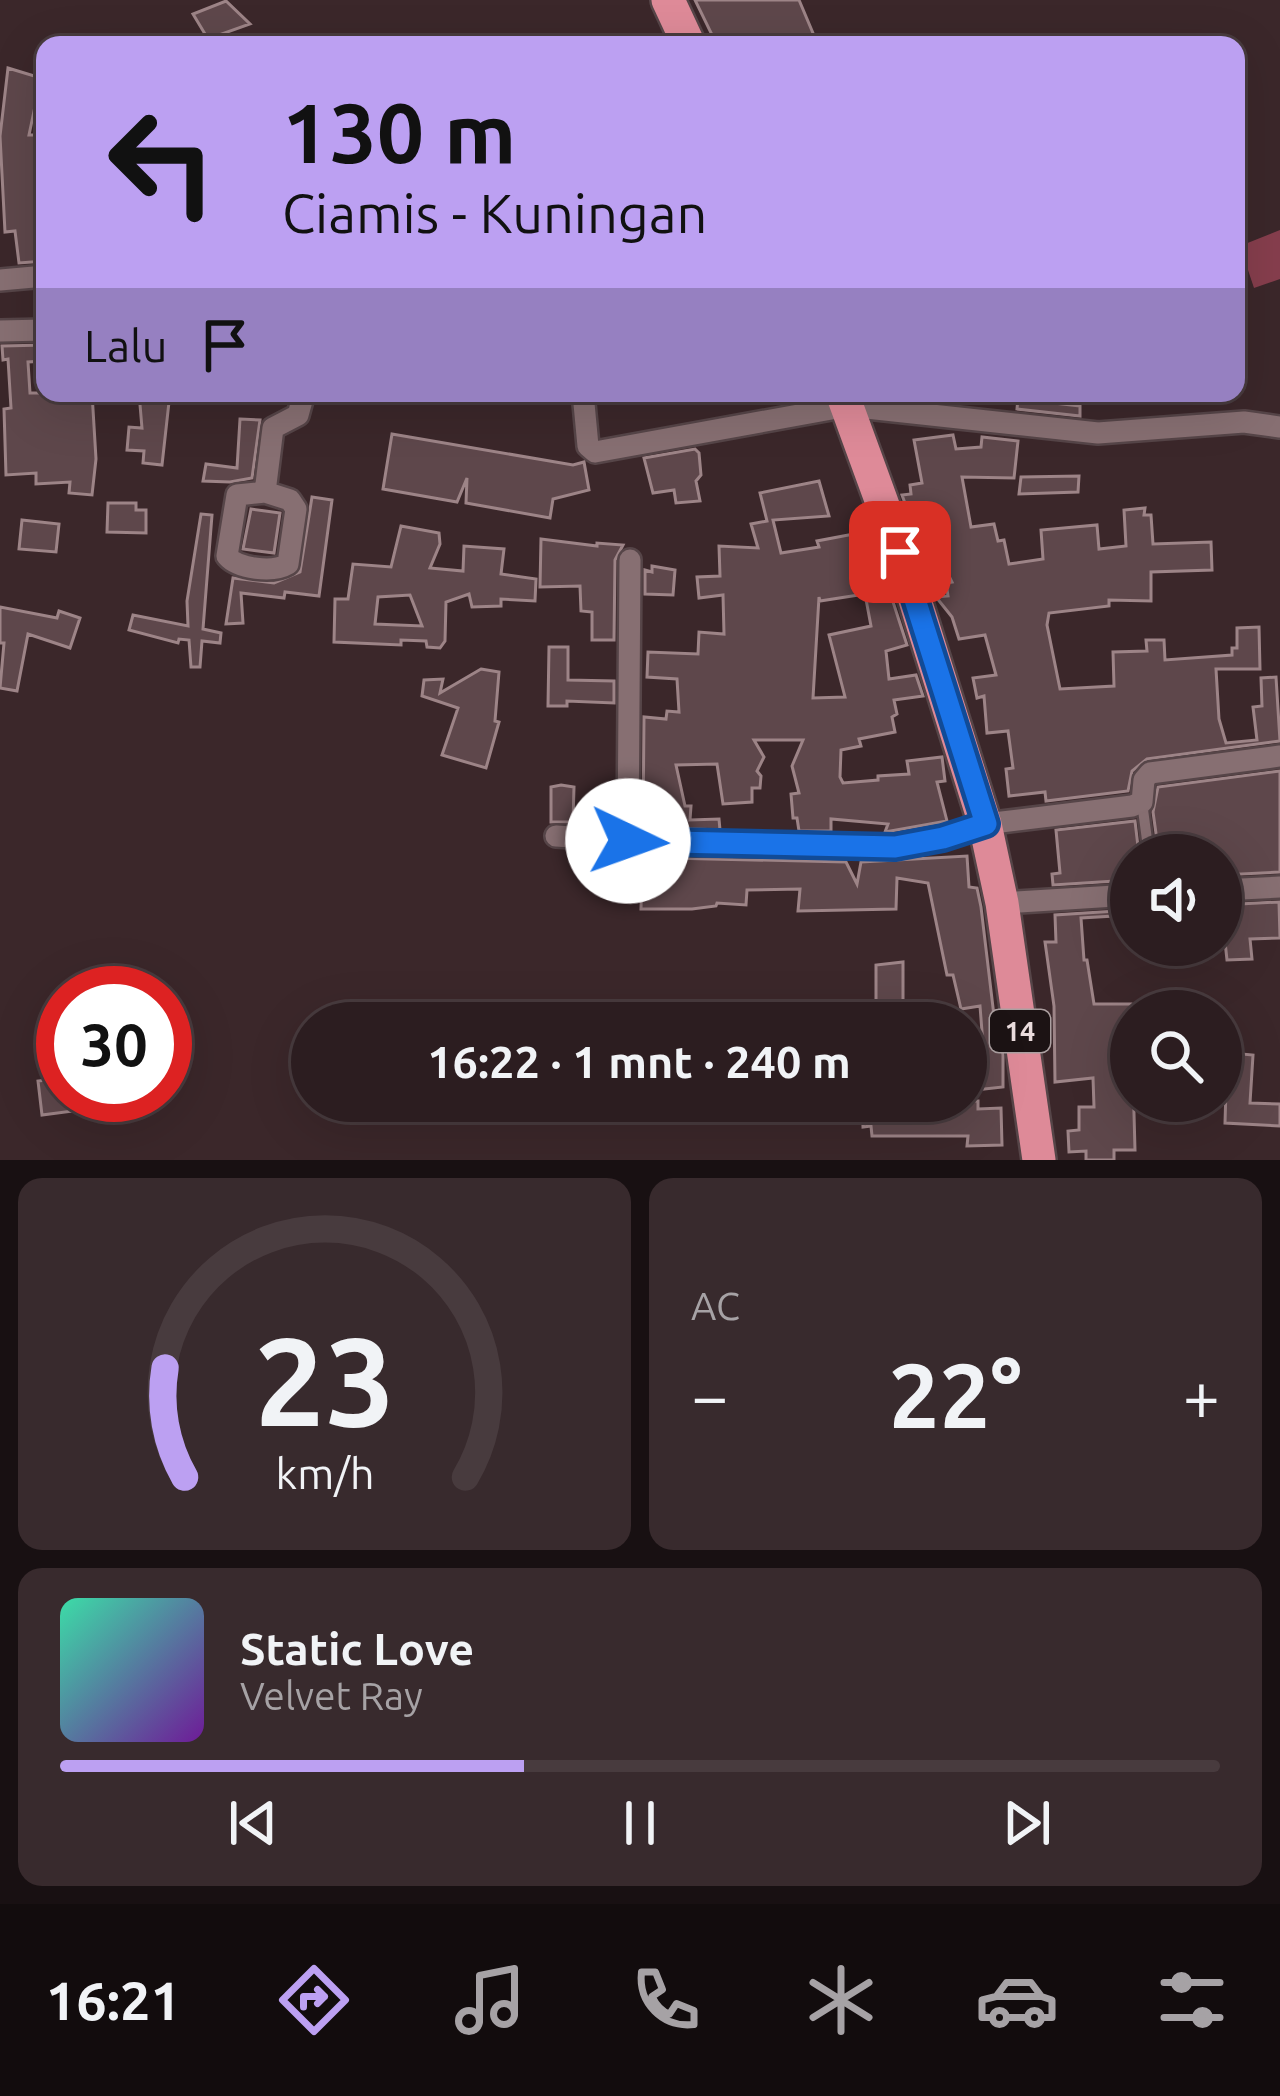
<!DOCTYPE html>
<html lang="id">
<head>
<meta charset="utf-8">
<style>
  :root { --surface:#2c1d20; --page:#382a2d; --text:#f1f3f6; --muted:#a6a2a5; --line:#483b3e; --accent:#bca0f2 }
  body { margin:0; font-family:Ubuntu,sans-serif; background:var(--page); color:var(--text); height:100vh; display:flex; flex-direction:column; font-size:45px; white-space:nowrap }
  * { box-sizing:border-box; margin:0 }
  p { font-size:39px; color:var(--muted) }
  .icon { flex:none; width:66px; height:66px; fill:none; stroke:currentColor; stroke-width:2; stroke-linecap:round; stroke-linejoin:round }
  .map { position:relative; height:1160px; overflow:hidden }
  .details { display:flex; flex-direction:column; gap:18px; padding:18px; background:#181012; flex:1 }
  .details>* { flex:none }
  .hud { position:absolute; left:36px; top:36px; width:1209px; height:366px; border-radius:24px; box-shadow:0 12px 48px #0002,0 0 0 3px var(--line); background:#bca0f2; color:#111; overflow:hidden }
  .buttons { position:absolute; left:1110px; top:834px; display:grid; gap:24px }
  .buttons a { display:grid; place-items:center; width:132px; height:132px; border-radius:50%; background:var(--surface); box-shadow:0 12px 48px #0002,0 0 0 3px var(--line); font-size:60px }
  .speed { position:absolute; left:36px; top:966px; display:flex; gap:24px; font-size:60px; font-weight:700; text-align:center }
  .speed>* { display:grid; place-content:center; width:156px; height:156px; border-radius:50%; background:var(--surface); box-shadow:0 12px 48px #0002,0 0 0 3px var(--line); line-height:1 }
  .speed .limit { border:18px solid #d22; background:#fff; color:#111 }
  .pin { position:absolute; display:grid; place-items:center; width:102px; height:102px; color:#fff; margin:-51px; border-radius:24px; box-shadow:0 6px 18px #0006 }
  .me { position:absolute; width:132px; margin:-66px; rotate:93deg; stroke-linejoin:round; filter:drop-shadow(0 0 9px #0008) }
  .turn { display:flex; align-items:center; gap:42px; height:252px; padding:0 48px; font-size:54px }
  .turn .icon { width:156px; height:156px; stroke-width:2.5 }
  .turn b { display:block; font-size:84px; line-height:102px }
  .then { display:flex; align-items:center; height:114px; padding:0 48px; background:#0003; gap:24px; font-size:45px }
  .big { font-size:90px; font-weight:600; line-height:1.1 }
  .details .card { flex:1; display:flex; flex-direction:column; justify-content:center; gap:18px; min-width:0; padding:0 42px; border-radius:24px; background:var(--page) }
  .details .dial { align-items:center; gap:0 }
  .dial svg { height:312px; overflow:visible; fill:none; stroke:var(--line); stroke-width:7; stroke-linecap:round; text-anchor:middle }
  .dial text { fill:var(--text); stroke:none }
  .song { display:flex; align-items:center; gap:36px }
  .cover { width:144px; height:144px; border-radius:18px; background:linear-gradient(135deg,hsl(160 70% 55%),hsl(280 70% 35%)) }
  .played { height:12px; border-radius:6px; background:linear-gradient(90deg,var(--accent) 40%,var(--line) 40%) }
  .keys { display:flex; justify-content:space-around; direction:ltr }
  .heat { display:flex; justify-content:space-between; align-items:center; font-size:66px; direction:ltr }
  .details .tiles { flex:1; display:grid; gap:18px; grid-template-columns:1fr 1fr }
  .card:last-child { grid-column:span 2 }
  .trip { position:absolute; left:291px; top:1002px; width:696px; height:120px; border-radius:60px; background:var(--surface); box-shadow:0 12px 48px #0002,0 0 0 3px var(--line); font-weight:600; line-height:120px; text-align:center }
  .tabs { display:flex; height:192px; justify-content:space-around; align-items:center; background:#120c0d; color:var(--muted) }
  .tabs .icon { width:84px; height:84px }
  .tabs .current { color:var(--accent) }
  .tabs b { font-size:54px; color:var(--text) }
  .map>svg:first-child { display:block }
  .forest { fill:#863e4d }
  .building { fill:#5e474b; stroke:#9d8487; stroke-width:3; fill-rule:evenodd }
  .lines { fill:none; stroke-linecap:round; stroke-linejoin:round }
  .service-casing { stroke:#564548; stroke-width:15 }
  .minor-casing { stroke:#564548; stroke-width:26 }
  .trunk-casing { stroke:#564548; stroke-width:38 }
  .service { stroke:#876f72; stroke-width:10 }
  .minor { stroke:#876f72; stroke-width:21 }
  .trunk { stroke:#de8a98; stroke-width:33 }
  .route-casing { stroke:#114b97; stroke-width:30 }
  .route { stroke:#1a73e8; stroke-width:21 }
  .labels { text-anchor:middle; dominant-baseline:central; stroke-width:12; stroke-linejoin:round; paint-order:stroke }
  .shield { fill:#1c1314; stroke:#aca0a1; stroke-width:3 }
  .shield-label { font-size:27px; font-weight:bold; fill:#eadcdd }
</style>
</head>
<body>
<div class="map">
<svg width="1280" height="1160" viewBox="0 0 1280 1160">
  <rect width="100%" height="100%" fill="#3b272a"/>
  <path class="forest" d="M1280,230V279L1254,288L1240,246Z"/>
  <path class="building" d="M695,0H799L818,45H724L720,36L714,39Z
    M226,1L250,24L208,39L193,14Z
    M8,68L41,78L29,135H45V261L19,263L15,231L5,232L0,136Z
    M45,345V361L28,362L30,393H92L96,459L92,495L69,493L70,482L36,484V473L6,475L4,409L11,408L8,359L3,360L2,346Z
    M139,393H170L162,465L143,463L144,451L127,450L129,427L142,428Z
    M1045,396L1044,402L1080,406V416L1017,409L1018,398Z
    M240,419L260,420L252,478L230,482L203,481L206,464L237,468Z
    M392,434L573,465L584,462L589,490L553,499L550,518L466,503L467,478L457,502L383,489Z
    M953,435L956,449L981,447L982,437L1018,441L1014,478L962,477L971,527L994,524L998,541L1004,540L1009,564L1043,559L1041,530L1097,525L1099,549L1126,546L1124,510L1145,508L1144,515H1151L1153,544L1211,542L1212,570L1151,572V601L1109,600V606L1049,613L1047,625L1060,689L1114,686L1113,652L1147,651L1146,640H1164L1165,660L1232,655V648H1237V628L1259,627L1260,669H1216L1219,719L1226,743L1257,740L1253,707L1262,706L1261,678L1276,677L1280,741L1147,759L1132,771L1128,791L1046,801L1045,792L1009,796L1006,769L1013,768L1008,731L987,733L984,696L977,698L973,678L996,675L985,635L959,639L952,617L936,597L948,596L946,583L952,582L936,550L925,515L910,517L902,495L911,494L910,485L922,483L914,440Z
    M695,449L699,453L701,475L696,481L700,501L676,503L674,490L653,493L644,458Z
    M1079,476L1078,492L1019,494L1021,477Z
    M819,481L829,516L773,520L781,553L819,547L817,541L859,533L861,542L873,540L907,645L886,651L889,679L916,675L923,696L894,700L897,714L892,717L895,732L859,739L861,746L841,750L840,777L843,783L878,780V776L909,774L907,761L942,757L945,781L937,782L947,821L885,832L888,824L831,819V831H799L797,818H793L791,794L799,793L792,766L803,740H754L764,757L757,771L761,776L760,788H752V802L723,804L717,764L676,765L685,806H691L690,820L719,819L720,830L643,827L644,717L666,719L667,711L679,712L677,679L647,677L648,652L698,654L699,632L724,634L723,595L699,598L697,577L720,576L719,546L758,548L751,524L767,521L760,493ZM865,594L871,626L829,635L845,697L813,698L819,597L820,601Z
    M312,497L332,500L319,596L285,592L284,598L241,593L243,623L226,624L233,578L274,583L300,572Z
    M108,503H136V510H146V533L107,532Z
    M251,509L280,513L274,553L243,549Z
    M201,514L212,515L203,629L221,633L220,643L202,641L200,667H191L189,640L179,639L178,643L129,630L133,615L188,626L187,601Z
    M22,520L59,524L56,552L19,549Z
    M401,526L439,533L440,544L430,568L463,571L464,546L504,549L501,574L536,579L535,601L501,599V606L472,607L469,594L446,602L445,641L440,648L427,647L426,641L401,640V645L334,642L335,599H348L353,564L391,567ZM410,595L422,626L375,624L378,597Z
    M541,539L597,546V543L623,545L615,560L614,640H592V612L581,611L580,586L540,587Z
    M652,566L675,570L673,595L645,594V570L652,572Z
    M0,607L57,618L59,611L80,618L70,648L28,634L17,691L0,688L4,643H0Z
    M549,647H568V680L614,681V703L567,701V706H548Z
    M481,669L499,672L495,721L499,722L486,768L442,755L458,708L422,696L424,680L443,679L440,693Z
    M1280,771V872L1221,875V855H1159L1153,812L1158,787Z
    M561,785L574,787L573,822H551V787Z
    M1135,821L1139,855H1131V880L1053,885L1052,874L1060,873L1056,830Z
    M967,856L969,887L977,888L981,907L997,1041H1001L1003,1055V1087L966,1091V1069L985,1070L980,1006L961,1009L953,975H947L928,883L897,878L896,909L798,911L800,889L747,890L746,905L717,903L716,906L692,909H641L642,865L668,866V858L846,862L857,884L861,862Z
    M1279,902L1280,938L1250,939L1252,959L1227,960L1221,905Z
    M1131,910V915L1081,918L1084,960H1087L1094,1004H1131L1135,1150H1114V1160H1086V1151L1069,1152L1068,1131L1079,1130V1107H1094L1093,1078L1055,1082L1054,1006L1045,942H1056L1055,915Z
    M903,962V1010L876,1011V965Z
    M1221,1052L1253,1055L1250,1103L1280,1104V1126L1225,1123L1226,1089H1221Z
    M55,1079L56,1092L72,1095L73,1111L42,1115L38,1081Z
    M862,1101H884V1108H943V1101H978V1109L1001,1108L1002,1145L967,1146L968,1136H872L871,1126L863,1127Z"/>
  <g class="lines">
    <defs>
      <path id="service" d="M1142,802L1149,855"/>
      <path id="minor" d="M0,280L45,276
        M0,331L45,330
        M583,393L588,446L595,452L848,406L1098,433L1244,422L1280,427
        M265,492L290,500L296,509L288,564C273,573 238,569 227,556L237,495Z
        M265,492L273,428L298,415L304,393
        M556,836L696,845L895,847L943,838L985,824L1132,806L1142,802L1144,780L1150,773L1280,756
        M628,841L630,560
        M1221,890L1280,887
        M1002,903L1131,895"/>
      <path id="trunk" d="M668,0L689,45
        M842,393L900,552L985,824L1002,903L1039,1160"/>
    </defs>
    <use href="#service" class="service-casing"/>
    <use href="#minor" class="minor-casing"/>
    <use href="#trunk" class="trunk-casing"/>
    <use href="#service" class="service"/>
    <use href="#minor" class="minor"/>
    <use href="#trunk" class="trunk"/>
  </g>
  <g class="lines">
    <defs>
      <path id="route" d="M628,841L895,847L943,838L986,824L900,552"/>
    </defs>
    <use href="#route" class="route-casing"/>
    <use href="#route" class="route"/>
  </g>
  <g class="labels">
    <rect class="shield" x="990" y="1010" width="60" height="42" rx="9"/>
    <g class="shield-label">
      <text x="1020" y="1031">14</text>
    </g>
  </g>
</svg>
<div class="buttons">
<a><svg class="icon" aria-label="sound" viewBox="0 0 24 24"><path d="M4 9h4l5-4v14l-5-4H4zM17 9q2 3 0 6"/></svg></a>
<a><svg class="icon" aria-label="search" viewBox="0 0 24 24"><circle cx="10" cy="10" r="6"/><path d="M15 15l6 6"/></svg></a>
</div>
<div class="speed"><div class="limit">30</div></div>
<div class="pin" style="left:900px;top:552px;background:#d93025"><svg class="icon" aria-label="arrive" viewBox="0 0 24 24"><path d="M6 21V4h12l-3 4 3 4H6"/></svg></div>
<svg class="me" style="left:628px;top:841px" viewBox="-20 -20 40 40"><circle r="19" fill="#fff"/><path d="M0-13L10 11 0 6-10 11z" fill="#1a73e8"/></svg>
<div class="trip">16:22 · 1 mnt · 240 m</div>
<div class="hud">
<div class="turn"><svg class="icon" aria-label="left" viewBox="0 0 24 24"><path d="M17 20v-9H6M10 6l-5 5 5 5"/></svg><div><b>130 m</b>Ciamis - Kuningan</div></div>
<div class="then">Lalu<svg class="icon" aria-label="arrive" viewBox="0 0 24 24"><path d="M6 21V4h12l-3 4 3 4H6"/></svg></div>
</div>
</div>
<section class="details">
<div class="tiles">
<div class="card dial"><svg viewBox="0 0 100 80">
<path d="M14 69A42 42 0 1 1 86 69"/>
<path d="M14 69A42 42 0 0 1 9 41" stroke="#bca0f2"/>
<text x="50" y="56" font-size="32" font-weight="700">23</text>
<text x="50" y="72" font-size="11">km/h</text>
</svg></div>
<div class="card"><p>AC</p>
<div class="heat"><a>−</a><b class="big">22°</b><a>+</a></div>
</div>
<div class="card">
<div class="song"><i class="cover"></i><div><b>Static Love</b><p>Velvet Ray</p></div></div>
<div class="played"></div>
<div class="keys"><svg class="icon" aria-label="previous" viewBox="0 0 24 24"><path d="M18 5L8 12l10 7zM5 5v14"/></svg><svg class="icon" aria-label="pause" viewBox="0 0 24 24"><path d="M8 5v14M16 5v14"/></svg><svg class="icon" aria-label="next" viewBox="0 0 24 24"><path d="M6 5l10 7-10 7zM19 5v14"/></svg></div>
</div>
</div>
</section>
<nav class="tabs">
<b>16:21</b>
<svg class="icon current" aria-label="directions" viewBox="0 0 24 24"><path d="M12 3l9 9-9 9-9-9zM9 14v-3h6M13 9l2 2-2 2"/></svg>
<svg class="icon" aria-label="music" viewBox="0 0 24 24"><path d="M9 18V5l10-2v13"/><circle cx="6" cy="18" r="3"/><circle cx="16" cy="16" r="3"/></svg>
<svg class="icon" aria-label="phone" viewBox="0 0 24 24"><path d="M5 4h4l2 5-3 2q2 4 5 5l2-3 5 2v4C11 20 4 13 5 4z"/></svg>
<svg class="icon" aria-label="climate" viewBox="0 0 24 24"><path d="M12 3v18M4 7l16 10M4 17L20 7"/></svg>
<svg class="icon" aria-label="car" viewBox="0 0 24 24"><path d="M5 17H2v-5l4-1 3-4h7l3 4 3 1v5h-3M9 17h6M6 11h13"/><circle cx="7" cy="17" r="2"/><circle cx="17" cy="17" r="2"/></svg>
<svg class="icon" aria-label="filters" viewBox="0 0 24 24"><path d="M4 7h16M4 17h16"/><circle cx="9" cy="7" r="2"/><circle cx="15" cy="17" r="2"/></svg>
</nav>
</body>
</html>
